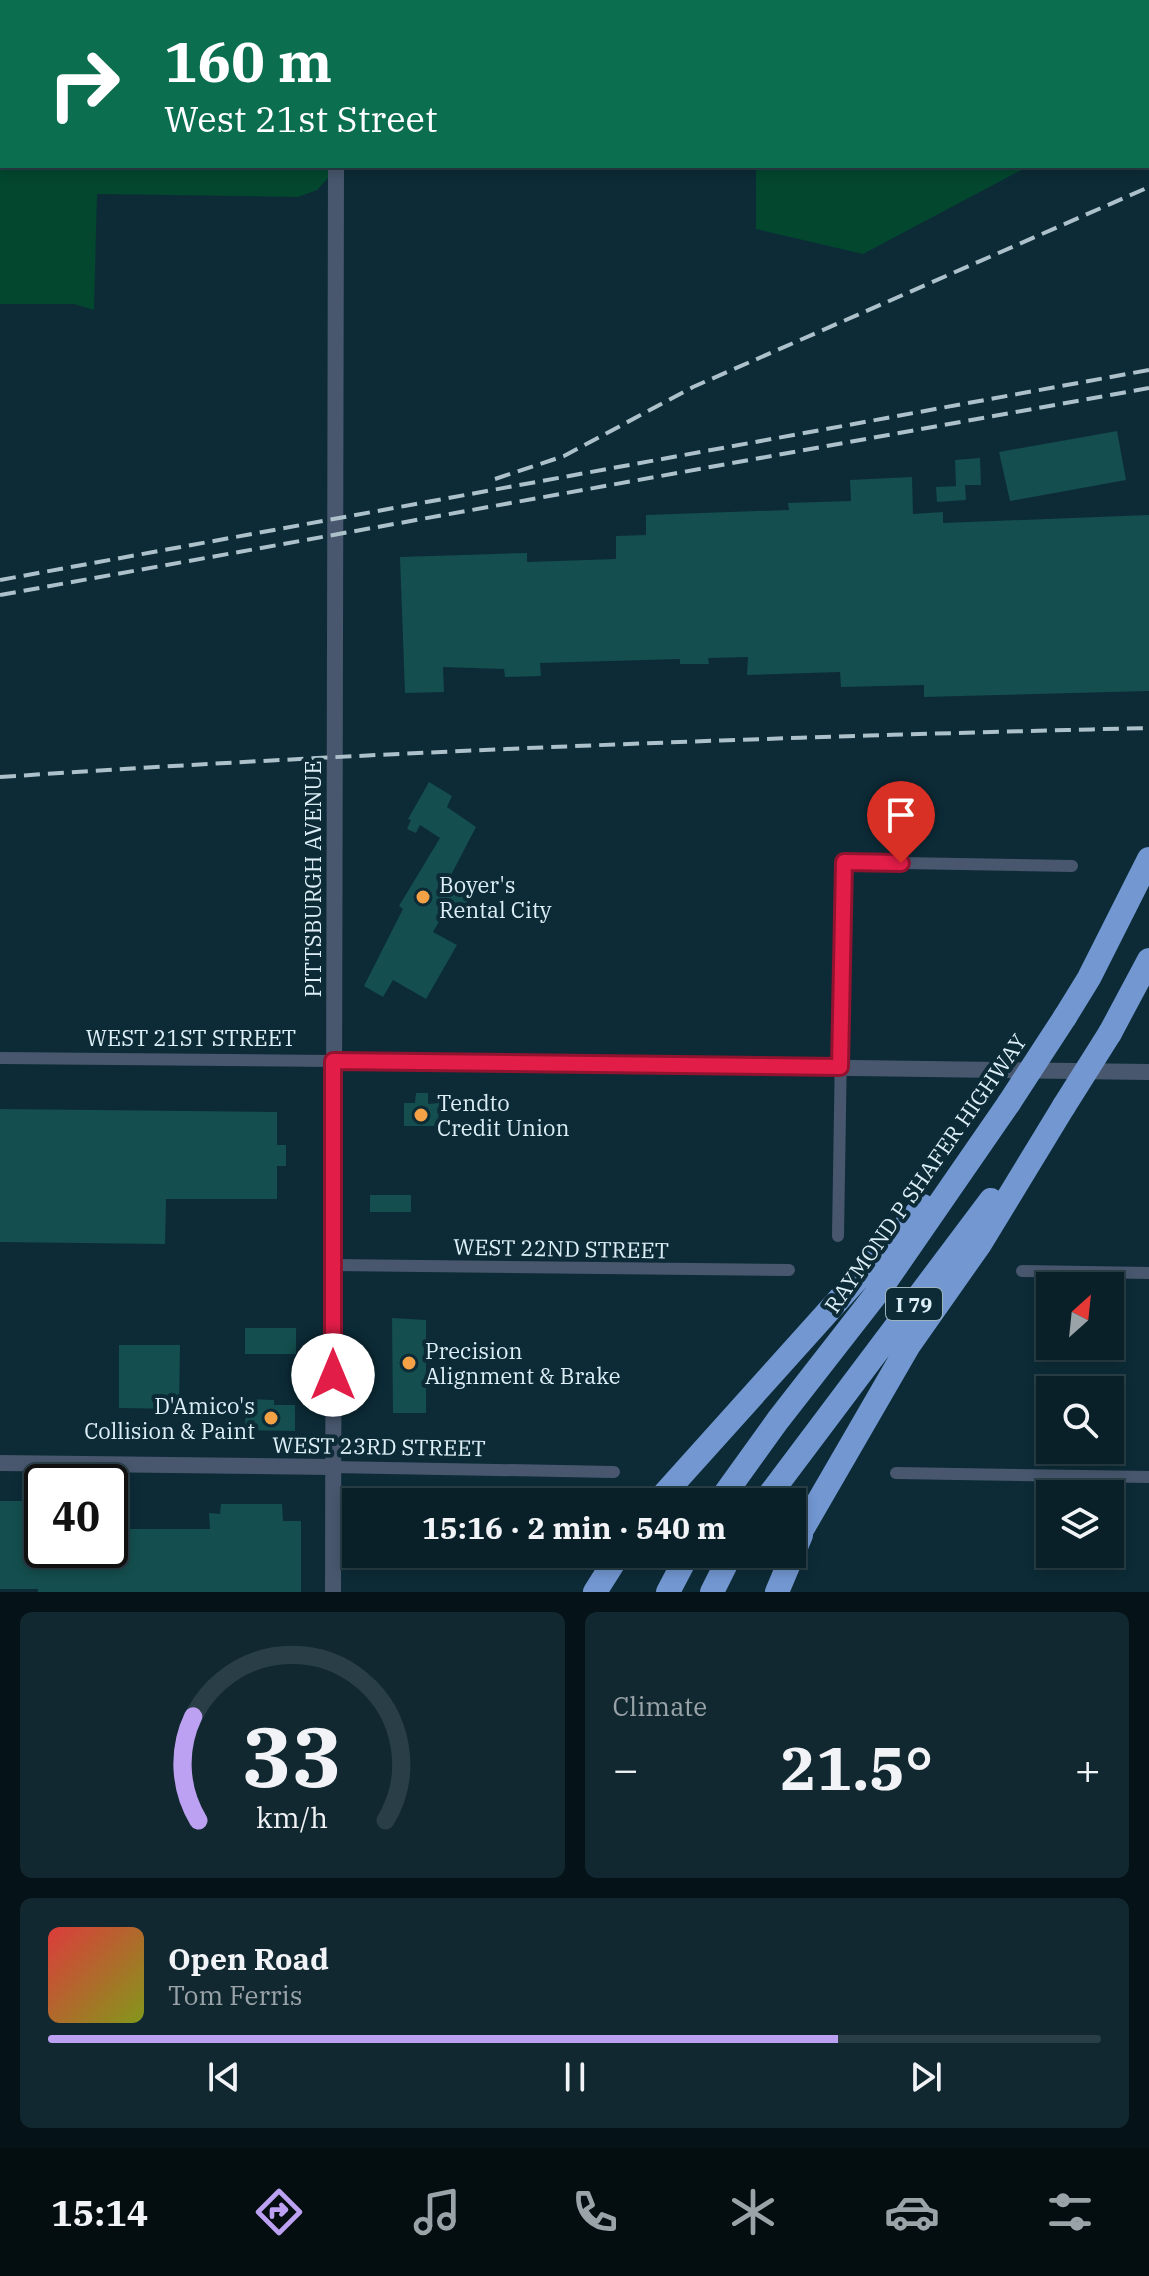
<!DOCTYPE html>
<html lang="en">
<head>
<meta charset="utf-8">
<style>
  :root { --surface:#092029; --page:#122831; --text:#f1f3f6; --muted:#99a3a8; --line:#293e46; --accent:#bca0f2 }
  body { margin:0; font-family:"IBM Plex Serif",serif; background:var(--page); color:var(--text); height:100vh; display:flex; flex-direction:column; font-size:30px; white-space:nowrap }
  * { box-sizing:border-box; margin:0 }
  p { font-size:26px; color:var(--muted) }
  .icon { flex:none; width:44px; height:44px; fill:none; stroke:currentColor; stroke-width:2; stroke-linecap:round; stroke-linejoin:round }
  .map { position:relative; height:1592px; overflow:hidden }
  .side { display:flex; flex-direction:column; gap:20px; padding:20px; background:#051217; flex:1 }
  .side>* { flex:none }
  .top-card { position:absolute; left:0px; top:0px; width:1150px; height:168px; box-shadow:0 4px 12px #0003,0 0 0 2px var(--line); background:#0b6e4f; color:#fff; overflow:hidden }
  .needle { width:52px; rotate:27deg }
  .controls { position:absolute; left:1036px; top:1272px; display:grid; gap:16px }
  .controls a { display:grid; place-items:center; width:88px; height:88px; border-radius:0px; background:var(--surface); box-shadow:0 4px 12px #0003,0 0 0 2px var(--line); font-size:40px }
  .speed { position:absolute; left:24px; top:1464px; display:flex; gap:16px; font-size:40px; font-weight:700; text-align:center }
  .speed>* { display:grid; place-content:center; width:104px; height:104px; border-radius:50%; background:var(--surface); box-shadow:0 4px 12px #0003,0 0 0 2px var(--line); line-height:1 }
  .speed .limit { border:4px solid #111; border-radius:12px; background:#fff; color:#111 }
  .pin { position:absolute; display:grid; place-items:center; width:68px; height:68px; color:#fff; margin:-82px -34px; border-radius:50% 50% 50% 0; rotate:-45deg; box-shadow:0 0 8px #0007 }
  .pin .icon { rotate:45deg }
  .me { position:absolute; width:88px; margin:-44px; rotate:0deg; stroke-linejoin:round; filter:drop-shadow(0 0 6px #0008) }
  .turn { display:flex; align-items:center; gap:28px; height:168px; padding:0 32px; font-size:36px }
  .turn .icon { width:104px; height:104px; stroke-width:2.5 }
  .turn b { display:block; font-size:56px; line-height:68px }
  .big { font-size:60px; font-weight:700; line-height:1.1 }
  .side .widget { flex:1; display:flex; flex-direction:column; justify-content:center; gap:12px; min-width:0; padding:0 28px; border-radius:12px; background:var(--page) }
  .side .dial { align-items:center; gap:0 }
  .dial svg { height:208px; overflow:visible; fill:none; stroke:var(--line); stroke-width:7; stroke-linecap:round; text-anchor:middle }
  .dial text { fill:var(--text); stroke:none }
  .song { display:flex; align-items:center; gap:24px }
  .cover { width:96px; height:96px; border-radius:12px; background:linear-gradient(135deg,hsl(0 70% 55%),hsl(70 70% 35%)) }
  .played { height:8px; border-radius:4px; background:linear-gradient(90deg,var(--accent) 75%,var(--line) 75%) }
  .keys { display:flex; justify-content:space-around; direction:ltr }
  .heat { display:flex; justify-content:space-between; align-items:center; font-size:44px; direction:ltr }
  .side .tiles { flex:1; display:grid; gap:20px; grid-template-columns:1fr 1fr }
  .widget:last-child { grid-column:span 2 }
  .trip { position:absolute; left:342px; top:1488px; width:464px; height:80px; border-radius:0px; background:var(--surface); box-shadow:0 4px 12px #0003,0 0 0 2px var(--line); font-weight:700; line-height:80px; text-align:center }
  .menu { display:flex; height:128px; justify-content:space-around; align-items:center; background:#040d10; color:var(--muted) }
  .menu .icon { width:56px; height:56px }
  .menu .selected { color:var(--accent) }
  .menu b { font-size:36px; color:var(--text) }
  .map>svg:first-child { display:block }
  .green { fill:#03472f }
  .building { fill:#144e4e }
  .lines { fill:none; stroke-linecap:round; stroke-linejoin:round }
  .minor { stroke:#48576e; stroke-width:12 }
  .tertiary { stroke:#48576e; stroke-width:16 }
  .motorway { stroke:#7297d1; stroke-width:24 }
  .rail { stroke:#acc1ca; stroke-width:4; stroke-dasharray:16 8; stroke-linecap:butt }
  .motorway-bridge { stroke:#7297d1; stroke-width:24 }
  .route-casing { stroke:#92132f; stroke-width:20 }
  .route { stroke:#e11d48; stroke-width:14 }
  .poi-dot { fill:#f5a246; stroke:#0c2b37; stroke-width:3 }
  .labels { text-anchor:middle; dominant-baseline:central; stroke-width:8; stroke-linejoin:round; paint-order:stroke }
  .shield { fill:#0c2b37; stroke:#9eb4bd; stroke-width:2 }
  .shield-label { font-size:20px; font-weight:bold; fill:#dceef6 }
  .street-label { font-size:22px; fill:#dceef6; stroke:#0c2b37 }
  .poi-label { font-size:22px; fill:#dceef6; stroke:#0c2b37; text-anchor:start }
</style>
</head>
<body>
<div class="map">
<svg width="1149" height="1592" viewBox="0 0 1149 1592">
  <rect width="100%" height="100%" fill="#0c2b37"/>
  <path class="green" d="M0,0H331L2,2V166H329L328,178L317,190L298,197L97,194L94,310L74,304H0Z
    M756,166H1029L863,254L756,229Z"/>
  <path class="building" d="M1117,431L1126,480L1010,501L999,452Z
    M980,458L981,485H965L966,500L937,502L936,487L958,486H956L955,460Z
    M912,477L913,514L943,512V523L1149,515V691L924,697V685L841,687L840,672L747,675L748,657L708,658L709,664H680V659L540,663L541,676L505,677L504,669L443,667L444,692L405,693L400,557L527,553V562L616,559V536L646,535V515L789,510L788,503L851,501L850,480Z
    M429,782L452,796L447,807L476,827L450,877L474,893L459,916L447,908L433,932L457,945L426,999L393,980L383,997L364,986L403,909L399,906L440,838L420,825L416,833L407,829L411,820L408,819Z
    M416,1093H428V1104L439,1103L438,1126H404V1103H415Z
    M0,1109L277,1112V1145H286V1166H277V1199H166L165,1244L0,1242Z
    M370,1195H411V1212H370Z
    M392,1318L426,1320V1413H393Z
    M245,1328H296V1354H245Z
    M119,1345H180L179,1409L119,1408Z
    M246,1399L274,1400V1405H295V1431L245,1430Z
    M0,1501H42V1550H110V1529H210L209,1513L220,1514L221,1504H282L283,1521H301V1592H38V1589H0Z"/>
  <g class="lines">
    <path class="minor" d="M0,1058L333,1061
      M838,1236L844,862L1072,866
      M333,1265L789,1270
      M1022,1271L1149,1273
      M332,1467L614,1472
      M896,1473L1149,1477"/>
    <path class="tertiary" d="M337,2V0
      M333,1061L1149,1072
      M0,1463L332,1467
      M333,1592L336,166"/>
    <path class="motorway" d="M1065,1017L1089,978L1149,859
      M1110,1033L1149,960
      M657,1502L923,1206
      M719,1502L778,1420L884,1284L1009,1103
      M764,1502L991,1200
      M792,1547L909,1345L980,1244L1064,1106
      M595,1592L619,1554
      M668,1592L688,1554
      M712,1592L731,1554
      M777,1592L801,1535"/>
    <path class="rail" d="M495,479L564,456L693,387L1149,187
      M0,580L1149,370
      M0,595L1149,388
      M0,777C383,751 766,737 1149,728"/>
    <path class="motorway-bridge" d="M1009,1103L1065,1017
      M1064,1106L1110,1033"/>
  </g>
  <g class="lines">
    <defs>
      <path id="route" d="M333,1375V1061L840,1067L844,862L901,863"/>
    </defs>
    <use href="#route" class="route-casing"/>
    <use href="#route" class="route"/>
  </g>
  <g class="poi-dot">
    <circle cx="423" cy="897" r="8"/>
    <circle cx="421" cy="1115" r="8"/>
    <circle cx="409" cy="1363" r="8"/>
    <circle cx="271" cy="1418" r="8"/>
  </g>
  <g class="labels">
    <rect class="shield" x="886" y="1288" width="56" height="32" rx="6"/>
    <g class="shield-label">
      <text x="914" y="1304">I 79</text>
    </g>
    <g class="street-label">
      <text transform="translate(312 879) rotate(-90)">PITTSBURGH AVENUE</text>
      <text x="191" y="1037">WEST 21ST STREET</text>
      <text transform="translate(925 1173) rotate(-55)">RAYMOND P SHAFER HIGHWAY</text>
      <text transform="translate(561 1248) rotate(1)">WEST 22ND STREET</text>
      <text transform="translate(379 1446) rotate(1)">WEST 23RD STREET</text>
    </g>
    <g class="poi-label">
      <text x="439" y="884">Boyer's<tspan x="439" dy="25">Rental City</tspan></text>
      <text x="437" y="1102">Tendto<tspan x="437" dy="25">Credit Union</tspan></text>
      <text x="425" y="1350">Precision<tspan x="425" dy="25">Alignment &amp; Brake</tspan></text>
      <text x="255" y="1405" text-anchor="end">D'Amico's<tspan x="255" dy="25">Collision &amp; Paint</tspan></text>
    </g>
  </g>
</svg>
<div class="controls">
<a><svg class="needle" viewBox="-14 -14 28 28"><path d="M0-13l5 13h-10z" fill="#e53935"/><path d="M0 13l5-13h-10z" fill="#99a3a8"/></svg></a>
<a><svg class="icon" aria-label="search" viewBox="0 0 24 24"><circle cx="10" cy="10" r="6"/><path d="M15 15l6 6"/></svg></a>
<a><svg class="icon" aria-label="layers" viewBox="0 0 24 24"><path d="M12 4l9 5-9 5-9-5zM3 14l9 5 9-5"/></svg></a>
</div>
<div class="speed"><div class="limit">40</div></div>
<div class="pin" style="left:901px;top:863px;background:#d93025"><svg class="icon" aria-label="arrive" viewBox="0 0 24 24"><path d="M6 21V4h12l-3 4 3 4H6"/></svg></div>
<svg class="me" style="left:333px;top:1375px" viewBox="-20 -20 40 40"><circle r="19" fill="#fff"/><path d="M0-13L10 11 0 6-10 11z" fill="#e11d48"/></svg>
<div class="trip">15:16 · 2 min · 540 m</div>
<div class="top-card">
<div class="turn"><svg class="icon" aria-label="right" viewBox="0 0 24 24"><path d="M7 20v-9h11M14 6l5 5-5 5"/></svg><div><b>160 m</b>West 21st Street</div></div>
</div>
</div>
<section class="side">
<div class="tiles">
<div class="widget dial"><svg viewBox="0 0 100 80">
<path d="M14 69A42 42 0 1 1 86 69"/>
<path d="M14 69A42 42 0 0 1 12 29" stroke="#bca0f2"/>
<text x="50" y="56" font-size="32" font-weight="700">33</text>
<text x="50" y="72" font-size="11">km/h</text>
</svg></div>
<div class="widget"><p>Climate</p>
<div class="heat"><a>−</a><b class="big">21.5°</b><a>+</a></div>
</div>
<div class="widget">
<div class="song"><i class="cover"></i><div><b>Open Road</b><p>Tom Ferris</p></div></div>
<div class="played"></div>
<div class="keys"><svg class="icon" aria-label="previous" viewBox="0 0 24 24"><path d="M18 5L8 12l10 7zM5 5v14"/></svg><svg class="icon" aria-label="pause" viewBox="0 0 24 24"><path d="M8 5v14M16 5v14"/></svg><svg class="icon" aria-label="next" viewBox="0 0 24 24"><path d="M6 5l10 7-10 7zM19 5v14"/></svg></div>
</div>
</div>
</section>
<nav class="menu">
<b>15:14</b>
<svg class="icon selected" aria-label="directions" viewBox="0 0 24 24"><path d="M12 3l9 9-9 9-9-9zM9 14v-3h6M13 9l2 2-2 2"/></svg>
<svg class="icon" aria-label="music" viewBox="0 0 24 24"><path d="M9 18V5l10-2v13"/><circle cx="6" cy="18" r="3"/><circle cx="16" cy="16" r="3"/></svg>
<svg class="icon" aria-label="phone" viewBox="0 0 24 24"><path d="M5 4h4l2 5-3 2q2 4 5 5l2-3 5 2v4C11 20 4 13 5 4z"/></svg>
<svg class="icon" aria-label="climate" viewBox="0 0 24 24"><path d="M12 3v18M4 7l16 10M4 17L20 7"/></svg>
<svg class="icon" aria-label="car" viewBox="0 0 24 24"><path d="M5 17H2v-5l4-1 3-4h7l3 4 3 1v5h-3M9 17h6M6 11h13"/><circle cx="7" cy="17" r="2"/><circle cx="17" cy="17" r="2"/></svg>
<svg class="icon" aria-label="filters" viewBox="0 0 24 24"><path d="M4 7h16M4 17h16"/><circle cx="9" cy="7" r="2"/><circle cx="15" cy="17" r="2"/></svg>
</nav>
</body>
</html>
